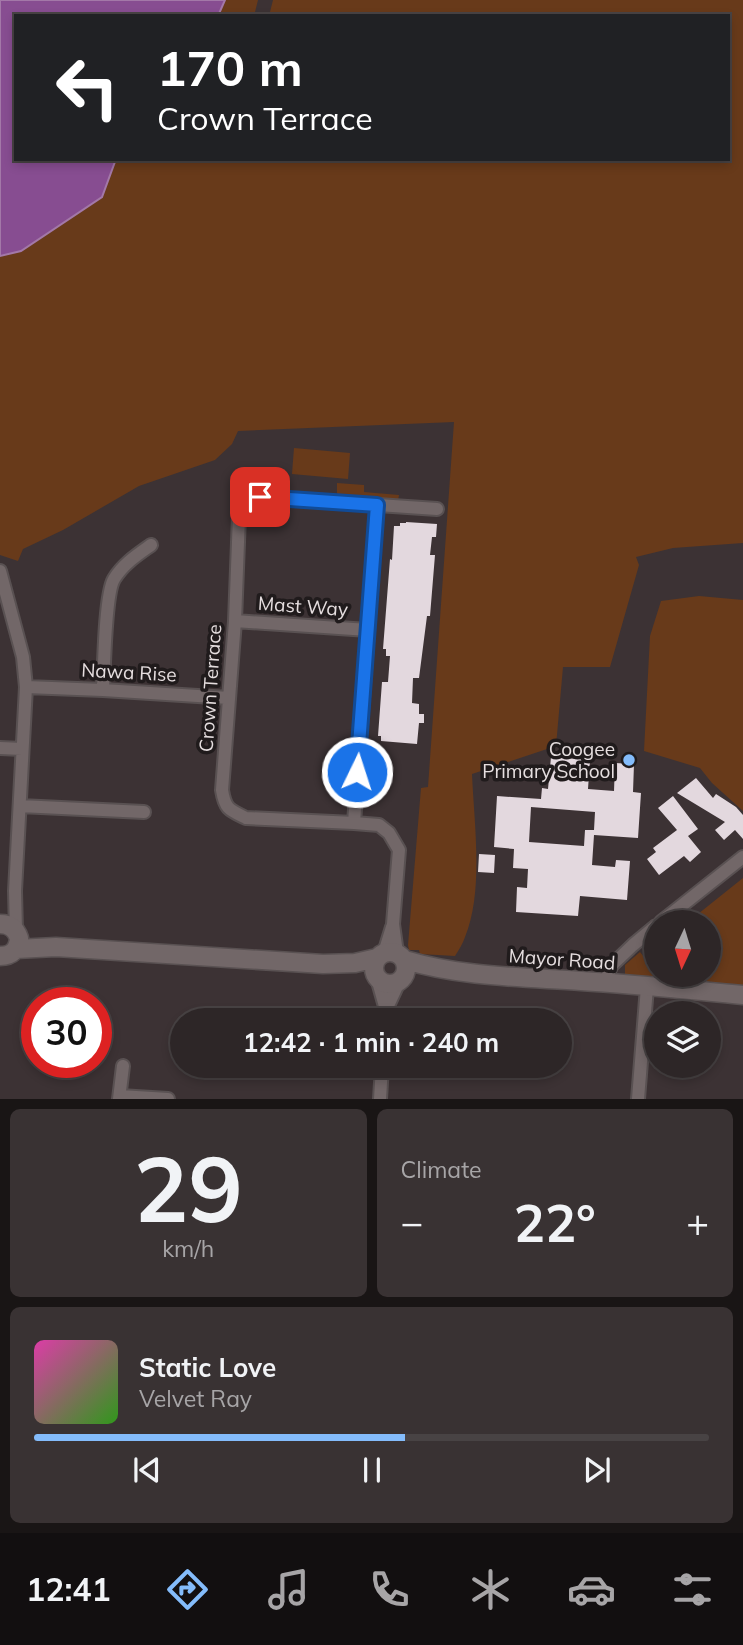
<!DOCTYPE html>
<html lang="en">
<head>
<meta charset="utf-8">
<style>
  :root { --surface:#2d2627; --page:#393233; --text:#f1f3f6; --muted:#a7a5a7; --line:#484344; --accent:#84bcfb }
  body { margin:0; font-family:Mulish,sans-serif; background:var(--page); color:var(--text); height:100vh; display:flex; flex-direction:column; font-size:26px; white-space:nowrap }
  * { box-sizing:border-box; margin:0 }
  p { font-size:23px; color:var(--muted) }
  .icon { flex:none; width:38px; height:38px; fill:none; stroke:currentColor; stroke-width:2; stroke-linecap:round; stroke-linejoin:round }
  .map { position:relative; height:1099px; overflow:hidden }
  .details { display:flex; flex-direction:column; gap:10px; padding:10px; background:#191515; flex:1 }
  .details>* { flex:none }
  .banner { position:absolute; left:14px; top:14px; width:716px; height:147px; border-radius:0px; box-shadow:0 4px 10px #0003,0 0 0 2px var(--line); background:#202124; color:#fff; overflow:hidden }
  .needle { width:46px; rotate:184deg }
  .fabs { position:absolute; left:644px; top:910px; display:grid; gap:14px }
  .fabs a { display:grid; place-items:center; width:77px; height:77px; border-radius:50%; background:var(--surface); box-shadow:0 4px 10px #0003,0 0 0 2px var(--line); font-size:35px }
  .speed { position:absolute; left:21px; top:987px; display:flex; gap:14px; font-size:35px; font-weight:700; text-align:center }
  .speed>* { display:grid; place-content:center; width:91px; height:91px; border-radius:50%; background:var(--surface); box-shadow:0 4px 10px #0003,0 0 0 2px var(--line); line-height:1 }
  .speed .limit { border:10px solid #d22; background:#fff; color:#111 }
  .pin { position:absolute; display:grid; place-items:center; width:60px; height:60px; color:#fff; margin:-30px; border-radius:14px; box-shadow:0 4px 10px #0006 }
  .me { position:absolute; width:77px; margin:-38px; rotate:4deg; stroke-linejoin:round; filter:drop-shadow(0 0 5px #0008) }
  .turn { display:flex; align-items:center; gap:24px; height:147px; padding:0 28px; font-size:32px }
  .turn .icon { width:91px; height:91px; stroke-width:2.5 }
  .turn b { display:block; font-size:49px; line-height:60px }
  .big { font-size:52px; font-weight:700; line-height:1.1 }
  .details .card { flex:1; display:flex; flex-direction:column; justify-content:center; gap:10px; min-width:0; padding:0 24px; border-radius:10px; background:var(--page) }
  .details .dial { align-items:center; gap:0 }
  .dial b { font-size:91px; line-height:1 }
  .song { display:flex; align-items:center; gap:21px }
  .cover { width:84px; height:84px; border-radius:10px; background:linear-gradient(135deg,hsl(320 70% 55%),hsl(110 70% 35%)) }
  .played { height:7px; border-radius:4px; background:linear-gradient(90deg,var(--accent) 55%,var(--line) 55%) }
  .keys { display:flex; justify-content:space-around; direction:ltr }
  .heat { display:flex; justify-content:space-between; align-items:center; font-size:38px; direction:ltr }
  .details .tiles { flex:1; display:grid; gap:10px; grid-template-columns:1fr 1fr }
  .card:last-child { grid-column:span 2 }
  .trip { position:absolute; left:170px; top:1008px; width:402px; height:70px; border-radius:35px; background:var(--surface); box-shadow:0 4px 10px #0003,0 0 0 2px var(--line); font-weight:700; line-height:70px; text-align:center }
  .tabs { display:flex; height:112px; justify-content:space-around; align-items:center; background:#120f10; color:var(--muted) }
  .tabs .icon { width:49px; height:49px }
  .tabs .on { color:var(--accent) }
  .tabs b { font-size:32px; color:var(--text) }
  .map>svg:first-child { display:block }
  .green { fill:#683a1a }
  .water { fill:#874d91; stroke:#a378a8; stroke-width:2 }
  .building { fill:#e3d8de; fill-rule:evenodd }
  .lines { fill:none; stroke-linecap:round; stroke-linejoin:round }
  .minor-casing { stroke:#595152; stroke-width:16 }
  .secondary-casing { stroke:#595152; stroke-width:21 }
  .minor { stroke:#726768; stroke-width:12 }
  .secondary { stroke:#726768; stroke-width:18 }
  .route-casing { stroke:#114b97; stroke-width:18 }
  .route { stroke:#1a73e8; stroke-width:12 }
  .poi-dot { fill:#84bcfb; stroke:#201b1c; stroke-width:2.5 }
  .labels { text-anchor:middle; dominant-baseline:central; stroke-width:7; stroke-linejoin:round; paint-order:stroke }
  .street-label { font-size:19px; fill:#e5dedf; stroke:#201b1c }
  .poi-label { font-size:19px; fill:#e5dedf; stroke:#201b1c; text-anchor:end }
</style>
</head>
<body>
<div class="map">
<svg width="743" height="1099" viewBox="0 0 743 1099">
  <rect width="100%" height="100%" fill="#3c3234"/>
  <path class="green" d="M0,0H258L254,16H16V159H728V16H269L273,0H743V543L673,548L636,557L639,565L610,667H563L556,746L472,774C474,823 484,891 465,937C463,943 459,950 455,956L420,954L419,950H409L408,945L421,788L428,787L454,422L238,431L232,444L215,460L139,486L63,530L23,549L18,561L0,555Z
    M294,448L350,453L348,479L292,474Z
    M255,482L286,484L285,493L254,490Z
    M337,483L364,485V492L399,495L398,501L337,496Z
    M699,596L743,600V811L712,783L700,768L644,751L650,636L661,601Z
    M743,878V985L625,974V965L640,952L644,957L656,947V975H709V922H688Z"/>
  <path class="water" d="M0,0H225L218,16H16V159H116L102,197L21,251L0,256Z"/>
  <path class="building" d="M263,468L280,469L279,479L262,478Z
    M406,522L437,524L436,537H432L430,555H435L430,616H427L419,678H413L412,703L419,704V714H424V723H419L417,744L381,741V736H378L382,682H388L390,656H386V649H383L390,559L392,560L394,526H400V523H406Z
    M551,757L590,760L588,789L614,791L615,763L634,764L633,792L641,793L638,838L594,835L592,865L615,867L616,860L630,861L627,900L580,896L578,916L516,912L517,887L527,888L528,869L513,868L514,849L494,847L497,796L541,799L542,788L548,789ZM531,807L595,812L594,830H585L584,846L529,842Z
    M696,778L713,798L716,794L736,807L743,815V839L735,830L724,840L715,830L725,822L677,793Z
    M673,796L698,829L688,836L701,852L690,862L684,856L659,875L647,859L656,852L653,848L677,830L658,808Z
    M479,854L495,855L494,873L478,872Z"/>
  <g class="lines">
    <defs>
      <path id="minor" d="M0,571L23,657L26,687L15,891L16,931
        M235,621L368,630
        M26,687L103,690L229,698
        M103,690C104,668 105,594 114,579C123,564 137,555 151,545
        M0,748L22,749
        M20,806L144,812
        M354,823L377,505
        M661,922L743,857
        M384,953L392,927
        M397,953L393,924L399,850L389,833L379,825L354,823L246,818C229,810 225,809 222,790L235,621L239,516C243,504 249,501 260,497L437,509
        M377,978L386,1010L385,1020
        M605,983L611,966L633,945L656,926
        M386,1010L399,982
        M120,1096L168,1099
        M119,1099L123,1066
        M380,1099L382,1066
        M638,1099L647,987"/>
      <path id="secondary" d="M0,924C10,924 16,929 19,938C18,950 12,956 0,956
        M16,949L56,947L323,964L355,963L377,958
        M374 968a16 16 0 1 1 32 0a16 16 0 1 1-32 0Z
        M405,960C462,977 522,977 581,981C635,984 689,990 743,995"/>
    </defs>
    <use href="#minor" class="minor-casing"/>
    <use href="#secondary" class="secondary-casing"/>
    <use href="#minor" class="minor"/>
    <use href="#secondary" class="secondary"/>
  </g>
  <g class="lines">
    <defs>
      <path id="route" d="M260,497L377,505L357,772"/>
    </defs>
    <use href="#route" class="route-casing"/>
    <use href="#route" class="route"/>
  </g>
  <circle class="poi-dot" cx="629" cy="760" r="7"/>
  <g class="labels">
    <g class="street-label">
      <text transform="translate(303 606) rotate(4)">Mast Way</text>
      <text transform="translate(129 672) rotate(3)">Nawa Rise</text>
      <text transform="translate(210 688) rotate(-86)">Crown Terrace</text>
      <text transform="translate(562 959) rotate(4)">Mayor Road</text>
    </g>
    <g class="poi-label">
      <text x="615" y="749">Coogee<tspan x="615" dy="22">Primary School</tspan></text>
    </g>
  </g>
</svg>
<div class="fabs">
<a><svg class="needle" viewBox="-14 -14 28 28"><path d="M0-13l5 13h-10z" fill="#e53935"/><path d="M0 13l5-13h-10z" fill="#a7a5a7"/></svg></a>
<a><svg class="icon" aria-label="layers" viewBox="0 0 24 24"><path d="M12 4l9 5-9 5-9-5zM3 14l9 5 9-5"/></svg></a>
</div>
<div class="speed"><div class="limit">30</div></div>
<div class="pin" style="left:260px;top:497px;background:#d93025"><svg class="icon" aria-label="arrive" viewBox="0 0 24 24"><path d="M6 21V4h12l-3 4 3 4H6"/></svg></div>
<svg class="me" style="left:357px;top:772px" viewBox="-20 -20 40 40"><circle r="17" fill="#1a73e8" stroke="#fff" stroke-width="3"/><path d="M0-11L8 9 0 5-8 9z" fill="#fff"/></svg>
<div class="trip">12:42 · 1 min · 240 m</div>
<div class="banner">
<div class="turn"><svg class="icon" aria-label="left" viewBox="0 0 24 24"><path d="M17 20v-9H6M10 6l-5 5 5 5"/></svg><div><b>170 m</b>Crown Terrace</div></div>
</div>
</div>
<section class="details">
<div class="tiles">
<div class="card dial"><b>29</b><p>km/h</p></div>
<div class="card"><p>Climate</p>
<div class="heat"><a>−</a><b class="big">22°</b><a>+</a></div>
</div>
<div class="card">
<div class="song"><i class="cover"></i><div><b>Static Love</b><p>Velvet Ray</p></div></div>
<div class="played"></div>
<div class="keys"><svg class="icon" aria-label="previous" viewBox="0 0 24 24"><path d="M18 5L8 12l10 7zM5 5v14"/></svg><svg class="icon" aria-label="pause" viewBox="0 0 24 24"><path d="M8 5v14M16 5v14"/></svg><svg class="icon" aria-label="next" viewBox="0 0 24 24"><path d="M6 5l10 7-10 7zM19 5v14"/></svg></div>
</div>
</div>
</section>
<nav class="tabs">
<b>12:41</b>
<svg class="icon on" aria-label="directions" viewBox="0 0 24 24"><path d="M12 3l9 9-9 9-9-9zM9 14v-3h6M13 9l2 2-2 2"/></svg>
<svg class="icon" aria-label="music" viewBox="0 0 24 24"><path d="M9 18V5l10-2v13"/><circle cx="6" cy="18" r="3"/><circle cx="16" cy="16" r="3"/></svg>
<svg class="icon" aria-label="phone" viewBox="0 0 24 24"><path d="M5 4h4l2 5-3 2q2 4 5 5l2-3 5 2v4C11 20 4 13 5 4z"/></svg>
<svg class="icon" aria-label="climate" viewBox="0 0 24 24"><path d="M12 3v18M4 7l16 10M4 17L20 7"/></svg>
<svg class="icon" aria-label="car" viewBox="0 0 24 24"><path d="M5 17H2v-5l4-1 3-4h7l3 4 3 1v5h-3M9 17h6M6 11h13"/><circle cx="7" cy="17" r="2"/><circle cx="17" cy="17" r="2"/></svg>
<svg class="icon" aria-label="filters" viewBox="0 0 24 24"><path d="M4 7h16M4 17h16"/><circle cx="9" cy="7" r="2"/><circle cx="15" cy="17" r="2"/></svg>
</nav>
</body>
</html>
